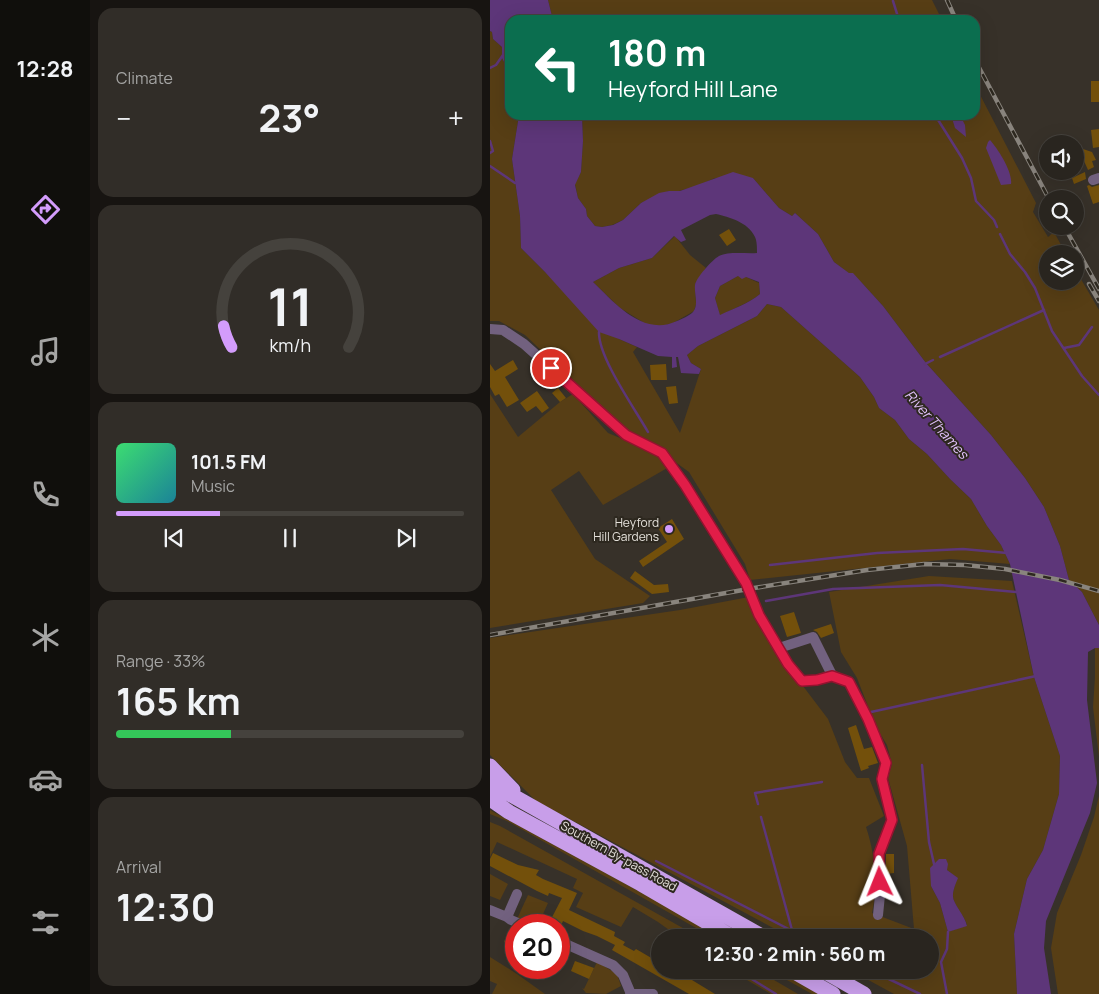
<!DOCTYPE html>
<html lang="en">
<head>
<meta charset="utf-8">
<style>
  :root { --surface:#29251f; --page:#312d28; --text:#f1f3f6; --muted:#a5a5a4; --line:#45423d; --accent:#d39cfc }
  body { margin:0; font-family:Manrope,sans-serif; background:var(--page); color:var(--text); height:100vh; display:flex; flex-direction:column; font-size:19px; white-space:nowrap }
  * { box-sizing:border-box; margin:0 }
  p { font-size:16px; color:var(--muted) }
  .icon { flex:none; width:28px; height:28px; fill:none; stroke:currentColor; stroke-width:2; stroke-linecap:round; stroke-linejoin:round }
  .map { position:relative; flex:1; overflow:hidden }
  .panel { display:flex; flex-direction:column; gap:8px; padding:8px; background:#171411; width:400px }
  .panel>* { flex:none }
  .top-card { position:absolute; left:15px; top:15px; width:475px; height:105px; border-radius:15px; box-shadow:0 5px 20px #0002,0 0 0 1px var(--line); background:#0b6e4f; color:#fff; overflow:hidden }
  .controls { position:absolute; left:549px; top:135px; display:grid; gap:10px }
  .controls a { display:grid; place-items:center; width:45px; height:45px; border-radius:50%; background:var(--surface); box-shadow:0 5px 20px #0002,0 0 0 1px var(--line); font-size:25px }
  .speed { position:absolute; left:15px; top:914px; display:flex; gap:10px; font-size:25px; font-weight:700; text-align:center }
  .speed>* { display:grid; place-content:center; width:65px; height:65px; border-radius:50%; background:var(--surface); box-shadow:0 5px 20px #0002,0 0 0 1px var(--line); line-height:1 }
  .speed .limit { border:8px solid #d22; background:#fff; color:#111 }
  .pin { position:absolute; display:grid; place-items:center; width:42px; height:42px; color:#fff; margin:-21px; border:2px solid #fff; border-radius:50%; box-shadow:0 1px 5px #0007 }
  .me { position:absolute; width:55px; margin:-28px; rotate:358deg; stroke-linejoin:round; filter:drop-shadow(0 0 4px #0008) }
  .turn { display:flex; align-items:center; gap:18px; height:105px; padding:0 20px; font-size:22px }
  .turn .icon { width:65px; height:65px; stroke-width:2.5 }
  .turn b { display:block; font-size:35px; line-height:42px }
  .big { font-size:38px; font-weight:700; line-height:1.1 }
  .panel .widget { flex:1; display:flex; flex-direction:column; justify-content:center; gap:8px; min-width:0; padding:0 18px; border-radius:15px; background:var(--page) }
  .panel .dial { align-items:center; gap:0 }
  .dial svg { height:130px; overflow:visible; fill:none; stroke:var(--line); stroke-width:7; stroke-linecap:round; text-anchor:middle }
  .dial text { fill:var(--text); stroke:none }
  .song { display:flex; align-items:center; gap:15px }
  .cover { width:60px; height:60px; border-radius:8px; background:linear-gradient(135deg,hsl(140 70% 55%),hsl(190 70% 35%)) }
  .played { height:5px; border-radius:2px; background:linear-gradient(90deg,var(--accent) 30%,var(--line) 30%) }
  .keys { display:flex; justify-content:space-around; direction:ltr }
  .heat { display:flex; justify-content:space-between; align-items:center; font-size:28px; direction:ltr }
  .charge { height:8px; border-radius:4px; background:linear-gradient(90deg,#34c759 33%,var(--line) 0) }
  .trip { position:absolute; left:161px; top:929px; width:288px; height:50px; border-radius:25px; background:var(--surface); box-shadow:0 5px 20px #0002,0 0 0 1px var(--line); font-weight:700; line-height:50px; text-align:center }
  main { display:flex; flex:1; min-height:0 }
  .tab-bar { display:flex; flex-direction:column; width:90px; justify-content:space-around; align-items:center; background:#100f0c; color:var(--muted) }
  .tab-bar .icon { width:35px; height:35px }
  .tab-bar .active { color:var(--accent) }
  .tab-bar b { font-size:22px; color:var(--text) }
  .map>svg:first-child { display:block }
  .green { fill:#573e15; fill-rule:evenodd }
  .water { fill:#5d3679; fill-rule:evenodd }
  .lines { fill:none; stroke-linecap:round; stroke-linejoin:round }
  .stream { stroke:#5d3679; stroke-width:2.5 }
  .building { fill:#73500b }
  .minor { stroke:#72617f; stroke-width:10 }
  .highway { stroke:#c89ee9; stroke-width:15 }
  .rail-casing { stroke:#89847d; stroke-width:4.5 }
  .rail { stroke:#2d281f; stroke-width:2.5; stroke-dasharray:8; stroke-linecap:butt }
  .route-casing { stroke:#92132f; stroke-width:12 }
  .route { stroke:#e11d48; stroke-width:9 }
  .poi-dot { fill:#d39cfc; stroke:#2d281f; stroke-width:2 }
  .labels { text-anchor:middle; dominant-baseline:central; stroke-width:4; stroke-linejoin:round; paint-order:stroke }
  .poi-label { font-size:12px; fill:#e5e1db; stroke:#2d281f; text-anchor:end }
  .street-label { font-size:12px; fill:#e5e1db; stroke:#2d281f }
  .water-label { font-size:14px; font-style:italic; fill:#dfbff9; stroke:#2d281f }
</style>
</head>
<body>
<main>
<nav class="tab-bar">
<b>12:28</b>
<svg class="icon active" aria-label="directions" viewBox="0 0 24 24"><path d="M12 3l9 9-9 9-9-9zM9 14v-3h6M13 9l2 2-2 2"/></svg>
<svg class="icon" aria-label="music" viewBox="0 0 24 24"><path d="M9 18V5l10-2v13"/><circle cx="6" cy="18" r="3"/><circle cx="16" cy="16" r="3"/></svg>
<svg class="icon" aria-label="phone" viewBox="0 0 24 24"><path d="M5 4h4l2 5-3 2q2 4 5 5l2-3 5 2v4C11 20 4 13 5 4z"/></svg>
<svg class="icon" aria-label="climate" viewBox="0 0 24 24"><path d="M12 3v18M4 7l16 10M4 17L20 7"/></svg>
<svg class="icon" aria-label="car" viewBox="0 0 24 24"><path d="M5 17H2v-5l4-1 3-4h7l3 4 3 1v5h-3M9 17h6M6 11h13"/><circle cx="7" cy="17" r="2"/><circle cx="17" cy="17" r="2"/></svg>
<svg class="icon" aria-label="filters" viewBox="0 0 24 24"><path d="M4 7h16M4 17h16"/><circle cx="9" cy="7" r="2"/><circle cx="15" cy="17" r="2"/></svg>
</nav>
<section class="panel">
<div class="widget"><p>Climate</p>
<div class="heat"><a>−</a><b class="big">23°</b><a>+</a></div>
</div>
<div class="widget dial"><svg viewBox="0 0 100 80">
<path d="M14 69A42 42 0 1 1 86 69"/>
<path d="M14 69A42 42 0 0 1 9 56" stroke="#d39cfc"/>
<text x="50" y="56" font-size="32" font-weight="700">11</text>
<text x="50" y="72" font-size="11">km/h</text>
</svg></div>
<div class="widget">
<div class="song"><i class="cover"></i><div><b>101.5 FM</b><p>Music</p></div></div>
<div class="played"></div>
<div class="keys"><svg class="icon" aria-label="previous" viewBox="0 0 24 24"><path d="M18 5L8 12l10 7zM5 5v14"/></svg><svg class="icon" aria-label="pause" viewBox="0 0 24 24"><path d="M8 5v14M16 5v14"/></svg><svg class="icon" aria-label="next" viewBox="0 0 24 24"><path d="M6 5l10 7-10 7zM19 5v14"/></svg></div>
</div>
<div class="widget"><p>Range · 33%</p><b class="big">165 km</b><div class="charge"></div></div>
<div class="widget"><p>Arrival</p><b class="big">12:30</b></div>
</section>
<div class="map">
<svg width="609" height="994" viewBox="0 0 609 994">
  <rect width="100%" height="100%" fill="#373129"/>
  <path class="green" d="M58,0H442L452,20H63Z
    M0,31L2,32L3,39L12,47V58L20,74V115H29L22,159L30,216L31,248L55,272L129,339L147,347L143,352L190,433L211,369L201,363L197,355L208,346L267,316L277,304L291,307L370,377L384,397L389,408L405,420L419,439L437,454L460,479L481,499L497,526L511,545L520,564L460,559L260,580L255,564L199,472L156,441L138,433L35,335L9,321H0Z
    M485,85L546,203L543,212L558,237L564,232L576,254H558V281H585V269L609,310V625L592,592L579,580L570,546L554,507L535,478L501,435L436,363L393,306L372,283L344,262L328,234L305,213L302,216L289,208L263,178H225L207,186L189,191H179L151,203L133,220L122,225L112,227L105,226L97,216L96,209L88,198L85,184L91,172L93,141L92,115H485Z
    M185,236L200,255L216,268L205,284L206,304L204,311L183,323L169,327L156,324L130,308L103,282L129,268L162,258Z
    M248,276L256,277L269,283L270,294C258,304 243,308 230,316L225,298L230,286Z
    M0,394L28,437L70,402L83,394L118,433L169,454L179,467L113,505L89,471L61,490L105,559L160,596L153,603L0,628Z
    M439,576L522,581L544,677L570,756L569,794L553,850L537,879L524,934L527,994H404L360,970H440V938L300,937L46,801L0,755V638L190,610L259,597L294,661L338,719L355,762L367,778H379L394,816L376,827C385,854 388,884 382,913L424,929L417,846L398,778L402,764L397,745L386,727L367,678L351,652L339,592ZM457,870L467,878C466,883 463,890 463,895C462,903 474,915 477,925L458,932L450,903L441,886Z
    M605,648H609V757L603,707L605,677Z
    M609,796V994H568L561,948L567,913L591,855L604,817Z
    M0,810L233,937H222L17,821L0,814Z
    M0,822L10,826L209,937H189L168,922L143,907L131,927L86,907L93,893L83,888L87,879L7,842L0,857Z
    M0,874L18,884L10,900L0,896Z
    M38,895L58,903L48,925L27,919Z
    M0,957L27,974L55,994H2L7,984L0,981Z
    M107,962L127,974L131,986L116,994L96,993L92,988L94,989Z
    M240,970H267L308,994H281Z
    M279,970H291L333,994H322Z"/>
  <path class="water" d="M0,0H58L63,20H20V74L12,58V47L3,39L2,32L0,31Z
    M29,115H92L93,141L91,172L85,185L88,198L96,209L97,216L105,226L112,227L123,225L133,220L151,203L169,193L179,191H190L243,172L263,178L289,208L302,216L305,213L328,234L344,262L359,273H363L393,306L436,363L501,435L535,478L554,507L570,546L579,580L592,592L609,625V648H605L598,652L597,700L607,783L600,813L556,921L554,948L561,994H527L524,934L537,879L553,850L569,794L570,756L544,677L520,564L511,545L497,526L481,499L460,479L437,454L419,439L405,420L389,408L384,397L370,377L291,307L277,304L267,316L208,346L197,355L201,363L211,369L209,374L191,373L188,357H186L187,367L182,368V357L168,356L129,339L109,332L55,272L31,248L30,216L22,159ZM226,214C239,217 258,222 265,237C267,241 267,248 267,253C256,254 239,251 229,256C222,260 206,278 205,285C204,294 209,304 203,312C199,316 192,319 187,321C153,337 125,303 103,282L129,268L162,258L184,236L191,242L196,240L191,230L220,215ZM248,276L252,279L256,277L269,282L270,294C258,304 244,308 230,315L225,298L230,286Z
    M461,115H470L475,125L476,137L465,128Z
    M500,140C508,149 523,172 521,184L511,185L496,148L498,142Z
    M449,859H456L458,864L457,870L468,878C466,883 463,890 463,895C462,903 475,915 477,926L458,932L450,903L441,886L440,868Z"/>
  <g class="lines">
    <path class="stream" d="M403,1L409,20
      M0,68L6,65L13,55
      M445,115L472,158L481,178L486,201L504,220L507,227
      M0,141L3,151L0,153
      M0,166L25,183
      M510,234L520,254L535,272L545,288L562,331L592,376L609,395
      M109,332C108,357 145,409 158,432
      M574,348L589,345L602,327
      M450,357L554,310
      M435,364L443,360
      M280,565L387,553L473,549L517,553
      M276,601L343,589L450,585L526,592
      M381,712L546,676
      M432,765L439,842L444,864
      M268,804L265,793L332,782
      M271,817L302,930
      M166,861L316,938
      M247,970L286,994
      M380,970L430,994
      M457,994L451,962L457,949L458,932"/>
  </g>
  <path class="building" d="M601,81H609V102H601Z
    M609,129V147L603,148L601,130Z
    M593,149L602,152L606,160L602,161L604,167L598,170L591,154Z
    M595,172L596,179L584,184L582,178Z
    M599,185L602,187L609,185V202L603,204L597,186Z
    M239,229L246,240L237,246L229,235Z
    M23,360L28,369L15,377L29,400L17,407L9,394L5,396L0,387V364L5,371Z
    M176,364L177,380H161L160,365Z
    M186,386L188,403L179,404L176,387Z
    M68,388L76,398L70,402L62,393Z
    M47,391L59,408L52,413L46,406L37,412L30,403Z
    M182,519L194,539L153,567L149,561L177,542L168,528Z
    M145,571L164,585L178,584L179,592L162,594L140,578Z
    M304,612L311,633L297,637L290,616Z
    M341,624L344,633L331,638L327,632L323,630Z
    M366,725L374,749L382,747L388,763L378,766L379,768L371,771L358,728Z
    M3,853L28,865L49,870L46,875L53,879L87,893L79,910L125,932L124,936L135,942L133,945L144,951L146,949L170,963V970H178L196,979L197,977L225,994H199L122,950L125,945L107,936L93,931L73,921L70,928L69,925L59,923L72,898L59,893L58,896L47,891L0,866V859Z
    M396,854H404V873L396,874Z
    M18,932L26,935V947L14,942Z
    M85,961L104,968L99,979L81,971Z"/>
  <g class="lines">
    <path class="minor" d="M603,180L609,178
      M0,329L13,330L34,344L136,435L172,453L195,485L256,583L269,615L298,664L312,681L327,680L342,675L323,637L289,648
      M342,675L359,682L378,719L396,763L392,779L402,820L389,854L390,895L388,915
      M0,910L17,917L27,894
      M17,917L21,920L33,925
      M69,941L123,965L133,975L141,994
      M140,994H163"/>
    <path class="highway" d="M0,766L23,790
      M0,783L275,938
      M0,799L19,812L151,884L244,938
      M301,970L343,994
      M332,970L374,994"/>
    <defs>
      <path id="rail" d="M457,0L466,20
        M485,60L559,199
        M574,226L609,289
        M599,284L609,301
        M0,635L264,588L377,570L434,564L475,565L515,569L570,580L609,591"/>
    </defs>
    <use href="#rail" class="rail-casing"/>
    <use href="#rail" class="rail"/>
  </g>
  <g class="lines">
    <defs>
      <path id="route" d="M61,368L136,435L172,453L195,485L256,583L269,615L298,664L312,681L327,680L342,676L359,682L378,719L396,763L392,779L402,820L389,854L390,882"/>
    </defs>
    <use href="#route" class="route-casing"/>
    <use href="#route" class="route"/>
  </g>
  <circle class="poi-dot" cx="179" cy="529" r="5"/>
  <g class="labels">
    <g class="poi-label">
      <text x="169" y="522">Heyford<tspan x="169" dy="14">Hill Gardens</tspan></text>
    </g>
    <g class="street-label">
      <text transform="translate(129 856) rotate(29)">Southern By-pass Road</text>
    </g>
    <g class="water-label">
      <text transform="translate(447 424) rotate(48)">River Thames</text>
    </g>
  </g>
</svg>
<div class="controls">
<a><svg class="icon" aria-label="sound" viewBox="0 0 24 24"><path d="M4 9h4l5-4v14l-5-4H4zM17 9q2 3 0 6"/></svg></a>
<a><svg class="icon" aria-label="search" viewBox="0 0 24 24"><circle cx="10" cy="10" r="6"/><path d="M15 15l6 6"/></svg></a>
<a><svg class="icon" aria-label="layers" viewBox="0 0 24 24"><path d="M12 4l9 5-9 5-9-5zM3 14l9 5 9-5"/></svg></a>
</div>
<div class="speed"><div class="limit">20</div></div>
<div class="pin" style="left:61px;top:368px;background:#d93025"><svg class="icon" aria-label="arrive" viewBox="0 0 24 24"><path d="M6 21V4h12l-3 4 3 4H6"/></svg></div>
<svg class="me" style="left:390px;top:882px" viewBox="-20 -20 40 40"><path d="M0-17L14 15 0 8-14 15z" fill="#e11d48" stroke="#fff" stroke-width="4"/></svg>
<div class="trip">12:30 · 2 min · 560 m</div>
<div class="top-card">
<div class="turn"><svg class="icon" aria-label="left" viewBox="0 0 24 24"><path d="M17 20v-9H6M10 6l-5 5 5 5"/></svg><div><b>180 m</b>Heyford Hill Lane</div></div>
</div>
</div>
</main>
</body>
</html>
